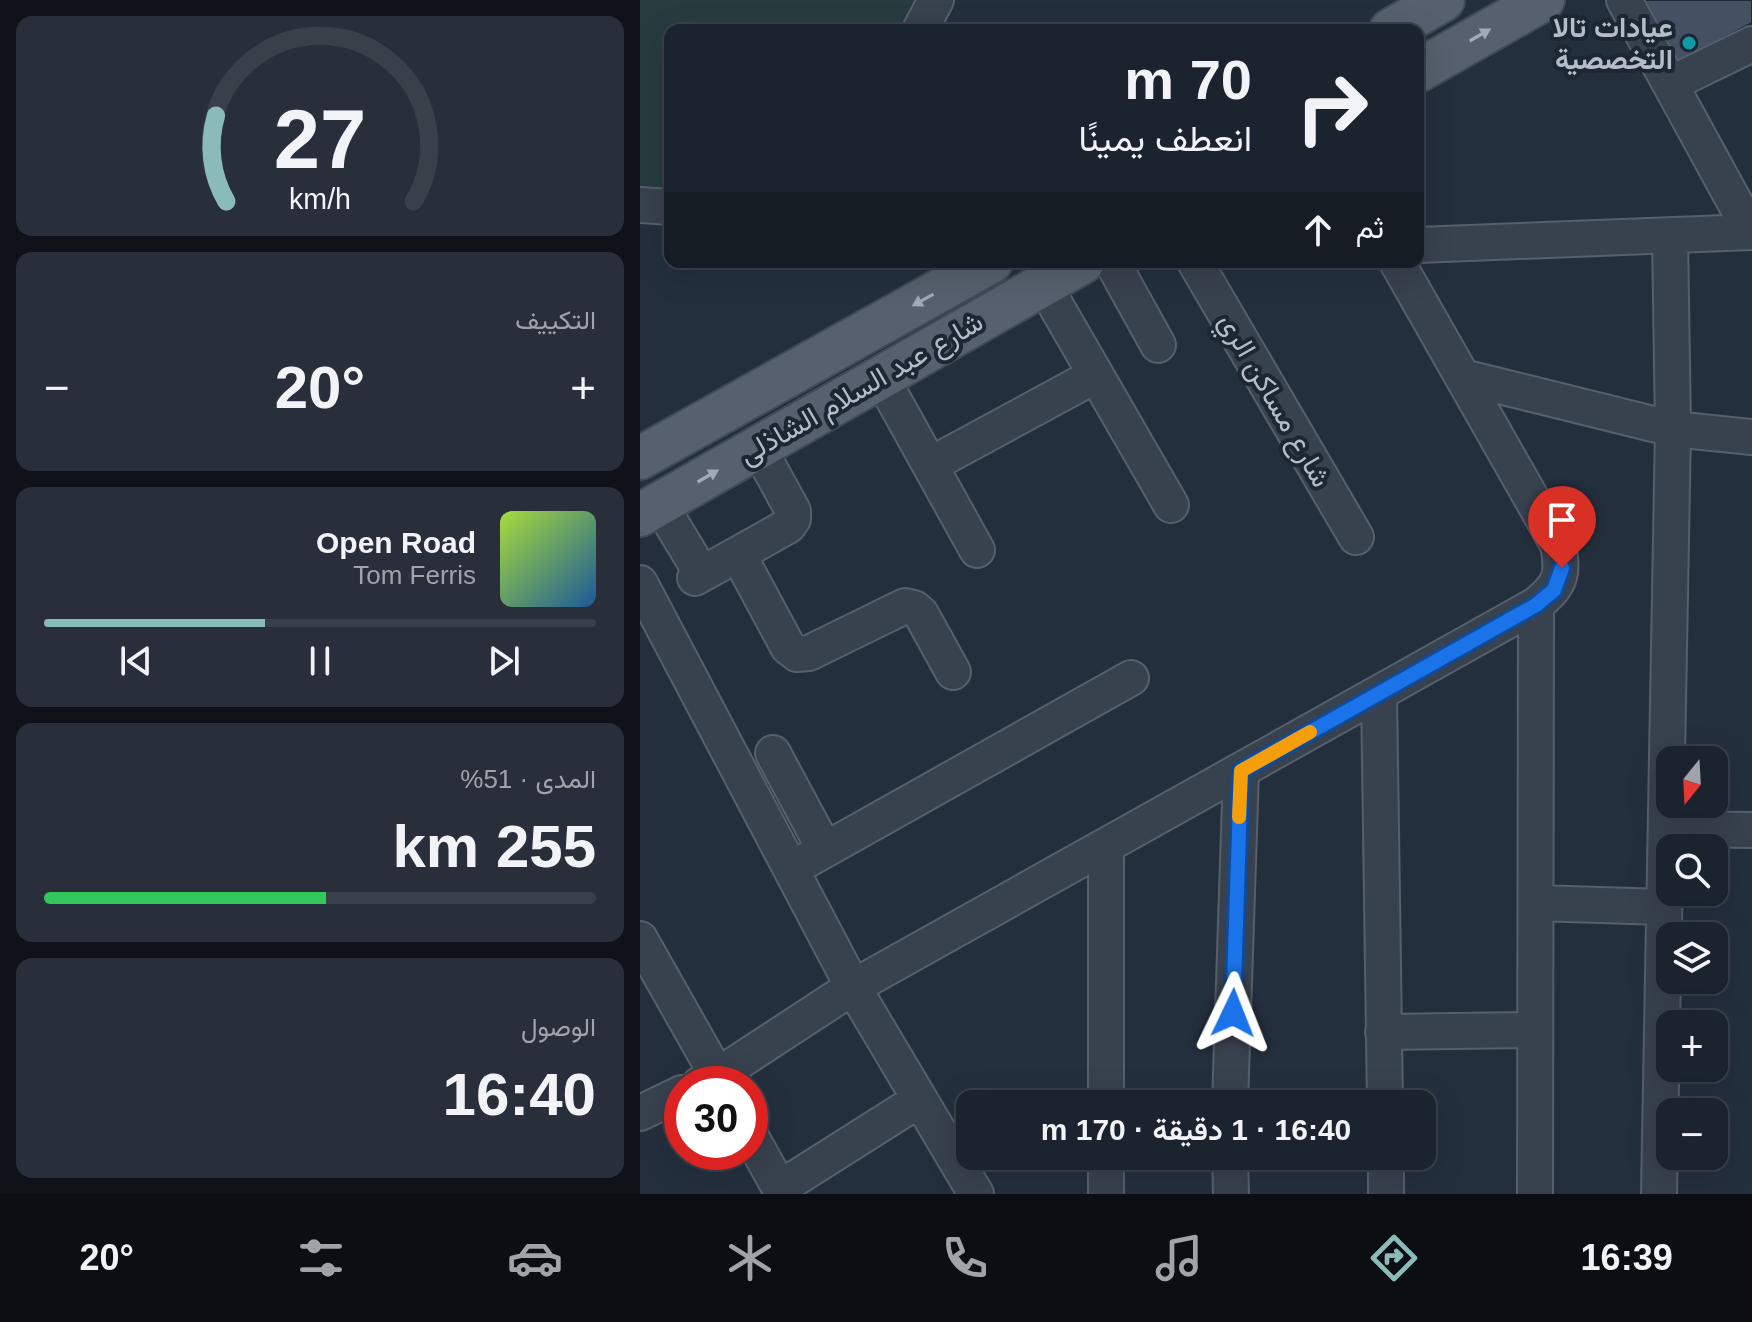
<!DOCTYPE html>
<html lang="ar">
<head>
<meta charset="utf-8">
<style>
  :root { --surface:#1b232e; --page:#282f3a; --text:#f1f3f6; --muted:#a0a4aa; --line:#39404a; --accent:#8bbbb9 }
  body { margin:0; font-family:Arial,Vazirmatn,sans-serif; background:var(--page); color:var(--text); direction:rtl; height:100vh; display:flex; flex-direction:column; font-size:30px; white-space:nowrap }
  * { box-sizing:border-box; margin:0 }
  p { font-size:26px; color:var(--muted) }
  .icon { flex:none; width:44px; height:44px; fill:none; stroke:currentColor; stroke-width:2; stroke-linecap:round; stroke-linejoin:round }
  .map { position:relative; flex:1; overflow:hidden; direction:ltr }
  .sheet { display:flex; flex-direction:column; gap:16px; padding:16px; background:#0f1319; width:640px }
  .sheet>* { flex:none }
  .hud { position:absolute; left:24px; top:24px; width:760px; height:244px; border-radius:16px; box-shadow:0 8px 32px #0002,0 0 0 2px var(--line); direction:rtl; background:#1b232e; color:var(--text); overflow:hidden }
  .needle { width:52px; rotate:198deg }
  .controls { position:absolute; left:1016px; top:746px; display:grid; gap:16px }
  .controls a { display:grid; place-items:center; width:72px; height:72px; border-radius:16px; background:var(--surface); box-shadow:0 8px 32px #0002,0 0 0 2px var(--line); font-size:40px }
  .speed { position:absolute; left:24px; top:1066px; display:flex; gap:16px; font-size:40px; font-weight:700; text-align:center }
  .speed>* { display:grid; place-content:center; width:104px; height:104px; border-radius:50%; background:var(--surface); box-shadow:0 8px 32px #0002,0 0 0 2px var(--line); line-height:1 }
  .speed .limit { border:12px solid #d22; background:#fff; color:#111 }
  .pin { position:absolute; display:grid; place-items:center; width:68px; height:68px; color:#fff; margin:-82px -34px; border-radius:50% 50% 50% 0; rotate:-45deg; box-shadow:0 0 8px #0007 }
  .pin .icon { rotate:45deg }
  .me { position:absolute; width:88px; margin:-44px; rotate:2deg; stroke-linejoin:round; filter:drop-shadow(0 0 6px #0008) }
  .turn { display:flex; align-items:center; gap:28px; height:168px; padding:0 40px; font-size:36px }
  .turn .icon { width:104px; height:104px; stroke-width:2.5 }
  .turn b { display:block; font-size:56px; line-height:68px }
  .then { display:flex; align-items:center; height:76px; padding:0 40px; background:#0003; gap:16px; font-size:30px }
  .big { font-size:60px; font-weight:600; line-height:1.1 }
  .sheet .card { flex:1; display:flex; flex-direction:column; justify-content:center; gap:12px; min-width:0; padding:0 28px; border-radius:16px; background:var(--page) }
  .sheet .dial { align-items:center; gap:0 }
  .dial svg { height:208px; overflow:visible; fill:none; stroke:var(--line); stroke-width:7; stroke-linecap:round; text-anchor:middle }
  .dial text { fill:var(--text); stroke:none }
  .song { display:flex; align-items:center; gap:24px }
  .cover { width:96px; height:96px; border-radius:12px; background:linear-gradient(135deg,hsl(80 70% 55%),hsl(210 70% 35%)) }
  .played { height:8px; border-radius:4px; background:linear-gradient(90deg,var(--accent) 40%,var(--line) 40%) }
  .keys { display:flex; justify-content:space-around; direction:ltr }
  .heat { display:flex; justify-content:space-between; align-items:center; font-size:44px; direction:ltr }
  .charge { height:12px; border-radius:6px; background:linear-gradient(90deg,#34c759 51%,var(--line) 0) }
  .trip { position:absolute; left:316px; top:1090px; width:480px; height:80px; border-radius:16px; background:var(--surface); box-shadow:0 8px 32px #0002,0 0 0 2px var(--line); font-weight:600; line-height:80px; text-align:center; direction:rtl }
  .tabs { display:flex; height:128px; justify-content:space-around; align-items:center; background:#0b0e12; color:var(--muted) }
  .tabs .icon { width:56px; height:56px }
  .tabs .selected { color:var(--accent) }
  .tabs b { font-size:36px; color:var(--text) }
  main { display:flex; flex:1; min-height:0 }
  .map>svg:first-child { display:block }
  .green { fill:#263c3f }
  .building { fill:#455162; stroke:#1f2835; stroke-width:2 }
  .lines { fill:none; stroke-linecap:round; stroke-linejoin:round }
  .minor-casing { stroke:#565f6c; stroke-width:38 }
  .major-casing { stroke:#414a57; stroke-width:46 }
  .minor { stroke:#38414e; stroke-width:34 }
  .major { stroke:#56606e; stroke-width:42 }
  .oneway { fill:#a1aab7 }
  .route-casing { stroke:#114b97; stroke-width:20 }
  .route { stroke:#1a73e8; stroke-width:14 }
  .slow { stroke:#f59e0b; stroke-width:14 }
  .culture-dot { fill:#0f9aa8; stroke:#1d2633; stroke-width:3 }
  .labels { text-anchor:middle; dominant-baseline:central; stroke-width:8; stroke-linejoin:round; paint-order:stroke }
  .poi-label { font-size:28px; font-weight:bold; fill:#b4bcc9; stroke:#1d2633; text-anchor:end }
  .street-label { font-size:28px; fill:#b4bcc9; stroke:#1d2633 }
</style>
</head>
<body>
<main>
<div class="map">
<svg width="1112" height="1194" viewBox="0 0 1112 1194">
  <rect width="100%" height="100%" fill="#242f3e"/>
  <path class="green" d="M0,0H300L285,30H30V226L0,222Z"/>
  <path class="building" d="M998,0H1112V23L1035,64Z"/>
  <g class="lines">
    <defs>
      <path id="minor" d="M984,0L1111,232
        M280,30L296,0
        M1030,84L1112,44
        M0,205L30,207
        M778,245L1112,232
        M472,262L518,345
        M555,262L716,537
        M404,285L531,505
        M241,377L337,550
        M823,377L1033,429L1112,437
        M290,465L456,375
        M19,503L62,574
        M98,554L148,647L157,654L169,653L265,606L274,608L281,614L313,672
        M55,578L148,526L153,519V511L118,447
        M0,583L213,987L336,1194
        M739,693L745,1104
        M133,753L185,850
        M1026,829L1112,830
        M151,869L491,678
        M896,903L1024,907
        M0,939L82,1084
        M743,1032L895,1030
        M60,1084L77,1076L213,987L896,605C920,585 924,576 918,545L757,262
        M466,1104V846
        M590,1104L601,771
        M0,1113L42,1093
        M110,1135L143,1194
        M590,1156L591,1194
        M746,1156V1194
        M140,1188L279,1100
        M466,1194V1156
        M895,1194L896,605
        M1019,1194L1033,429L1030,236"/>
      <path id="major" d="M751,30L803,0
        M778,71L903,0
        M0,458L351,262
        M0,515L443,262"/>
    </defs>
    <use href="#minor" class="minor-casing"/>
    <use href="#major" class="major-casing"/>
    <use href="#minor" class="minor"/>
    <use href="#major" class="major"/>
  </g>
  <defs><path id="oneway-solid" d="M-6-.8H1V-3.2L6.5 0L1 3.2V.8H-6Z" transform="scale(2)"/></defs>
  <g class="oneway">
    <use href="#oneway-solid" transform="translate(840 35) rotate(-30)"/>
    <use href="#oneway-solid" transform="translate(283 300) rotate(151)"/>
    <use href="#oneway-solid" transform="translate(68 476) rotate(-30)"/>
  </g>
  <g class="lines">
    <defs>
      <path id="route" d="M593,1013L601,771L896,605L914,590L922,568"/>
    </defs>
    <use href="#route" class="route-casing"/>
    <use href="#route" class="route"/>
    <path class="slow" d="M599,817L601,771L670,732"/>
  </g>
  <circle class="culture-dot" cx="1049" cy="43" r="8"/>
  <g class="labels">
    <g class="poi-label">
      <text x="1033" y="27">عيادات تالا<tspan x="1033" dy="32">التخصصية</tspan></text>
    </g>
    <g class="street-label">
      <text transform="translate(221 388) rotate(-30)">شارع عبد السلام الشاذلى</text>
      <text transform="translate(635 400) rotate(60)">شارع مساكن الري</text>
    </g>
  </g>
</svg>
<div class="controls">
<a><svg class="needle" viewBox="-14 -14 28 28"><path d="M0-13l5 13h-10z" fill="#e53935"/><path d="M0 13l5-13h-10z" fill="#a0a4aa"/></svg></a>
<a><svg class="icon" aria-label="search" viewBox="0 0 24 24"><circle cx="10" cy="10" r="6"/><path d="M15 15l6 6"/></svg></a>
<a><svg class="icon" aria-label="layers" viewBox="0 0 24 24"><path d="M12 4l9 5-9 5-9-5zM3 14l9 5 9-5"/></svg></a>
<a>+</a>
<a>−</a>
</div>
<div class="speed"><div class="limit">30</div></div>
<div class="pin" style="left:922px;top:568px;background:#d93025"><svg class="icon" aria-label="arrive" viewBox="0 0 24 24"><path d="M6 21V4h12l-3 4 3 4H6"/></svg></div>
<svg class="me" style="left:593px;top:1013px" viewBox="-20 -20 40 40"><path d="M0-17L14 15 0 8-14 15z" fill="#1a73e8" stroke="#fff" stroke-width="4"/></svg>
<div class="trip">16:40 · 1 دقيقة · 170 m</div>
<div class="hud">
<div class="turn"><svg class="icon" aria-label="right" viewBox="0 0 24 24"><path d="M7 20v-9h11M14 6l5 5-5 5"/></svg><div><b>70 m</b>انعطف يمينًا</div></div>
<div class="then">ثم<svg class="icon" aria-label="ahead" viewBox="0 0 24 24"><path d="M12 20V5M6 11l6-6 6 6"/></svg></div>
</div>
</div>
<section class="sheet">
<div class="card dial"><svg viewBox="0 0 100 80">
<path d="M14 69A42 42 0 1 1 86 69"/>
<path d="M14 69A42 42 0 0 1 10 36" stroke="#8bbbb9"/>
<text x="50" y="56" font-size="32" font-weight="700">27</text>
<text x="50" y="72" font-size="11">km/h</text>
</svg></div>
<div class="card"><p>التكييف</p>
<div class="heat"><a>−</a><b class="big">20°</b><a>+</a></div>
</div>
<div class="card">
<div class="song"><i class="cover"></i><div><b>Open Road</b><p>Tom Ferris</p></div></div>
<div class="played"></div>
<div class="keys"><svg class="icon" aria-label="previous" viewBox="0 0 24 24"><path d="M18 5L8 12l10 7zM5 5v14"/></svg><svg class="icon" aria-label="pause" viewBox="0 0 24 24"><path d="M8 5v14M16 5v14"/></svg><svg class="icon" aria-label="next" viewBox="0 0 24 24"><path d="M6 5l10 7-10 7zM19 5v14"/></svg></div>
</div>
<div class="card"><p>المدى · 51%</p><b class="big">255 km</b><div class="charge"></div></div>
<div class="card"><p>الوصول</p><b class="big">16:40</b></div>
</section>
</main>
<nav class="tabs">
<b>16:39</b>
<svg class="icon selected" aria-label="directions" viewBox="0 0 24 24"><path d="M12 3l9 9-9 9-9-9zM9 14v-3h6M13 9l2 2-2 2"/></svg>
<svg class="icon" aria-label="music" viewBox="0 0 24 24"><path d="M9 18V5l10-2v13"/><circle cx="6" cy="18" r="3"/><circle cx="16" cy="16" r="3"/></svg>
<svg class="icon" aria-label="phone" viewBox="0 0 24 24"><path d="M5 4h4l2 5-3 2q2 4 5 5l2-3 5 2v4C11 20 4 13 5 4z"/></svg>
<svg class="icon" aria-label="climate" viewBox="0 0 24 24"><path d="M12 3v18M4 7l16 10M4 17L20 7"/></svg>
<svg class="icon" aria-label="car" viewBox="0 0 24 24"><path d="M5 17H2v-5l4-1 3-4h7l3 4 3 1v5h-3M9 17h6M6 11h13"/><circle cx="7" cy="17" r="2"/><circle cx="17" cy="17" r="2"/></svg>
<svg class="icon" aria-label="filters" viewBox="0 0 24 24"><path d="M4 7h16M4 17h16"/><circle cx="9" cy="7" r="2"/><circle cx="15" cy="17" r="2"/></svg>
<b>20°</b>
</nav>
</body>
</html>
